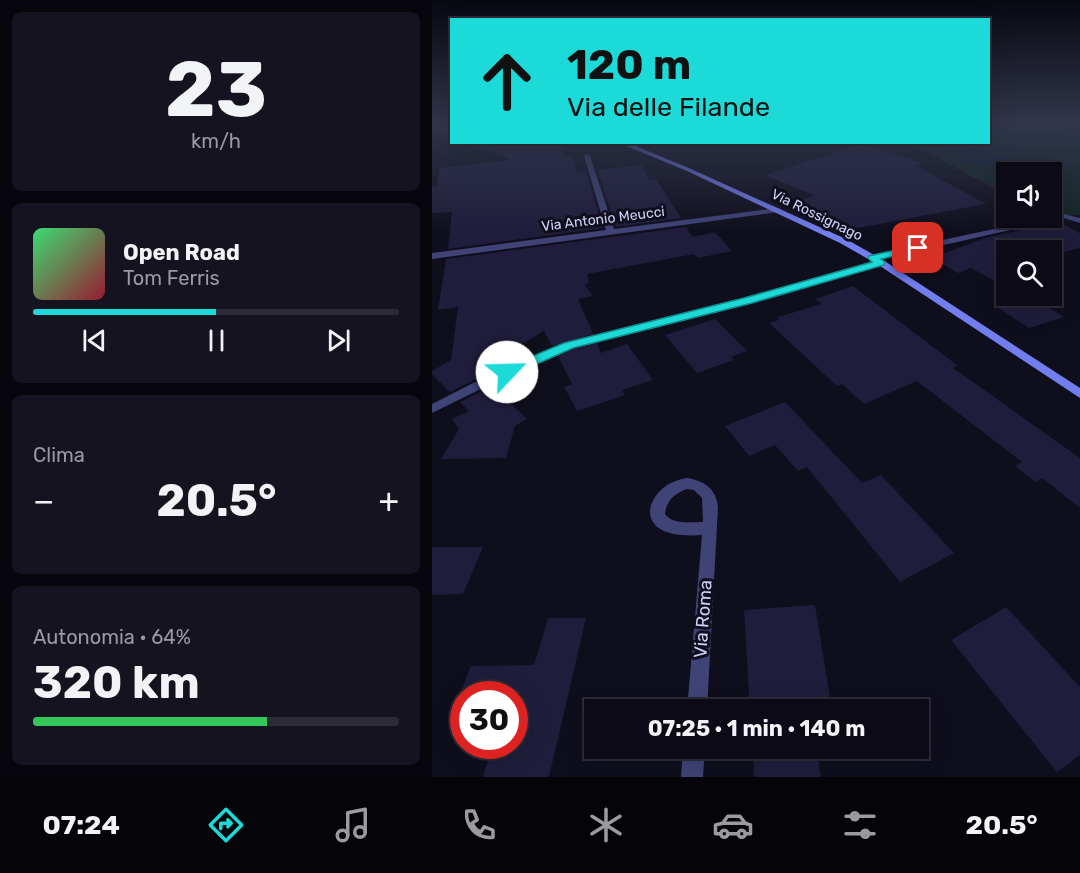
<!DOCTYPE html>
<html lang="it">
<head>
<meta charset="utf-8">
<style>
  :root { --surface:#0b0a16; --page:#14131f; --text:#f1f3f6; --muted:#9a9aa1; --line:#2b2b35; --accent:#1bdad8 }
  body { margin:0; font-family:Rubik,sans-serif; background:var(--page); color:var(--text); height:100vh; display:flex; flex-direction:column; font-size:22px; white-space:nowrap }
  * { box-sizing:border-box; margin:0 }
  p { font-size:20px; color:var(--muted) }
  .icon { flex:none; width:33px; height:33px; fill:none; stroke:currentColor; stroke-width:2; stroke-linecap:round; stroke-linejoin:round }
  .map { position:relative; flex:1; overflow:hidden }
  .drawer { display:flex; flex-direction:column; gap:12px; padding:12px; background:#06060c; width:432px }
  .drawer>* { flex:none }
  .banner { position:absolute; left:18px; top:18px; width:540px; height:126px; border-radius:0px; box-shadow:0 6px 24px #0002,0 0 0 2px var(--line); background:#1bdad8; color:#111; overflow:hidden }
  .tools { position:absolute; left:564px; top:162px; display:grid; gap:12px }
  .tools a { display:grid; place-items:center; width:66px; height:66px; border-radius:0px; background:var(--surface); box-shadow:0 6px 24px #0002,0 0 0 2px var(--line); font-size:30px }
  .speed { position:absolute; left:18px; top:681px; display:flex; gap:12px; font-size:30px; font-weight:700; text-align:center }
  .speed>* { display:grid; place-content:center; width:78px; height:78px; border-radius:50%; background:var(--surface); box-shadow:0 6px 24px #0002,0 0 0 2px var(--line); line-height:1 }
  .speed .limit { border:9px solid #d22; background:#fff; color:#111 }
  .pin { position:absolute; display:grid; place-items:center; width:51px; height:51px; color:#fff; margin:-26px; border-radius:12px; box-shadow:0 3px 9px #0006 }
  .me { position:absolute; width:66px; margin:-33px; rotate:66deg; stroke-linejoin:round; filter:drop-shadow(0 0 4px #0008) }
  .turn { display:flex; align-items:center; gap:21px; height:126px; padding:0 18px; font-size:27px }
  .turn .icon { width:78px; height:78px; stroke-width:2.5 }
  .turn b { display:block; font-size:42px; line-height:51px }
  .big { font-size:45px; font-weight:700; line-height:1.1 }
  .drawer .card { flex:1; display:flex; flex-direction:column; justify-content:center; gap:9px; min-width:0; padding:0 21px; border-radius:9px; background:var(--page) }
  .drawer .dial { align-items:center; gap:0 }
  .dial b { font-size:78px; line-height:1 }
  .song { display:flex; align-items:center; gap:18px }
  .cover { width:72px; height:72px; border-radius:9px; background:linear-gradient(135deg,hsl(140 70% 55%),hsl(350 70% 35%)) }
  .played { height:6px; border-radius:3px; background:linear-gradient(90deg,var(--accent) 50%,var(--line) 50%) }
  .keys { display:flex; justify-content:space-around; direction:ltr }
  .heat { display:flex; justify-content:space-between; align-items:center; font-size:33px; direction:ltr }
  .charge { height:9px; border-radius:4px; background:linear-gradient(90deg,#34c759 64%,var(--line) 0) }
  .trip { position:absolute; left:152px; top:699px; width:345px; height:60px; border-radius:0px; background:var(--surface); box-shadow:0 6px 24px #0002,0 0 0 2px var(--line); font-weight:700; line-height:60px; text-align:center }
  .menu { display:flex; height:96px; justify-content:space-around; align-items:center; background:#040409; color:var(--muted) }
  .menu .icon { width:42px; height:42px }
  .menu .on { color:var(--accent) }
  .menu b { font-size:27px; color:var(--text) }
  main { display:flex; flex:1; min-height:0 }
  .map>svg:first-child { display:block }
  .green { fill:#122623 }
  .water { fill:#0e2136 }
  .building { fill:#1f1d3b }
  .lines { fill:none; stroke-linecap:round; stroke-linejoin:round }
  .street { fill:#3f4376; fill-rule:evenodd }
  .secondary { fill:#727dee; fill-rule:evenodd }
  .route { fill:#1bdad8; stroke:#128e8c; stroke-width:1.5 }
  .labels { text-anchor:middle; dominant-baseline:central; stroke-width:6; stroke-linejoin:round; paint-order:stroke }
  .far-street-label { font-size:14px; fill:#d0d0f9; stroke:#0f0e1d }
  .near-street-label { font-size:18px; fill:#d0d0f9; stroke:#0f0e1d }
</style>
</head>
<body>
<main>
<section class="drawer">
<div class="card dial"><b>23</b><p>km/h</p></div>
<div class="card">
<div class="song"><i class="cover"></i><div><b>Open Road</b><p>Tom Ferris</p></div></div>
<div class="played"></div>
<div class="keys"><svg class="icon" aria-label="previous" viewBox="0 0 24 24"><path d="M18 5L8 12l10 7zM5 5v14"/></svg><svg class="icon" aria-label="pause" viewBox="0 0 24 24"><path d="M8 5v14M16 5v14"/></svg><svg class="icon" aria-label="next" viewBox="0 0 24 24"><path d="M6 5l10 7-10 7zM19 5v14"/></svg></div>
</div>
<div class="card"><p>Clima</p>
<div class="heat"><a>−</a><b class="big">20.5°</b><a>+</a></div>
</div>
<div class="card"><p>Autonomia · 64%</p><b class="big">320 km</b><div class="charge"></div></div>
</section>
<div class="map">
<svg width="648" height="777" viewBox="0 0 648 777">
  <rect width="100%" height="100%" fill="#0f0e1d"/>
  <path class="green" d="M557,124H623L648,135V215L620,216V172H574V195L478,143L556,142L557,130L564,129Z"/>
  <path class="water" d="M566,144L581,145L591,149C576,154 561,147 548,153L591,161L605,168C591,178 518,162 511,147L553,149Z"/>
  <path class="building" d="M0,124H20V138L0,131Z
    M32,142H130L132,156L140,155L145,172L154,171L171,228L16,249L20,212L0,213V187H5L7,168L79,160Z
    M430,144L484,160L482,161L491,163L484,166L554,204L415,230L356,202L384,196L333,175Z
    M209,165L218,180L224,179L249,218L184,227L165,170Z
    M627,222L648,233V248L620,255V250H574V287L539,268L526,273L499,258L556,237Z
    M254,227L261,237L283,232L300,251L266,258L262,254L155,274L157,282L153,285L161,296L146,299L161,334L120,346L112,331L44,370L50,376L18,392L0,374V371L19,360L26,307L6,310L14,259Z
    M421,286L526,366L521,368L648,458V508L610,478L604,482L583,466L590,462L485,381L432,404L410,384L405,386L337,323L347,320L346,317L390,304L383,299Z
    M597,296L632,317L597,328L564,306Z
    M283,319L315,351L299,357L302,360L265,373L233,335Z
    M165,343L169,353L195,344L221,380L190,390L193,395L145,411L132,387L140,384L126,356L141,349Z
    M60,386L95,419L83,426L74,458L9,459L27,429L20,419L37,411L28,402Z
    M353,402L430,483L449,475L522,553L468,582L375,467L366,471L343,445L317,456L293,426Z
    M0,547H51L31,594L0,595Z
    M383,605L400,710H318L312,610Z
    M574,607L648,687V755L625,772L519,640Z
    M116,618H154L117,777H51L60,746H82V694H28L39,666L102,665Z
    M321,748H406L407,754L386,757L389,777H322Z"/>
  <g class="lines">
    <path class="street" d="M201,142H210L196,147V145Z
      M155,154L158,156L182,229L346,208L350,210L346,212L0,259V253L174,230L152,156Z
      M632,214L648,218V223L632,218L441,261L437,258L441,255Z
      M448,259L451,260V264L319,302L140,347L61,383L0,413V404L53,377L132,343L313,298Z
      M255,478C272,481 284,488 286,507L275,710H255L270,535C256,536 235,536 224,526C210,512 223,492 237,484C242,481 249,479 255,478ZM255,489L262,490L270,498L271,522C258,522 241,525 233,514C234,501 243,493 255,489Z
      M251,748H273L271,777H249Z"/>
    <path class="secondary" d="M185,142H194L259,169L414,239L451,260L648,388V398L445,264L408,243L255,171Z"/>
  </g>
  <linearGradient id="sky" x2="0" y2="1"><stop stop-color="#080810"/><stop offset="0.53" stop-color="#31364c"/><stop offset="1" stop-color="#31364c" stop-opacity="0"/></linearGradient>
  <rect width="648" height="233" fill="url(#sky)"/>
  <path class="route" d="M486,245L491,248L489,250L449,259L453,262L452,265L320,303L141,348L80,375H70L68,372L70,369L132,343L312,298L440,262L436,258L437,256Z"/>
  <g class="labels">
    <g class="far-street-label">
      <text transform="translate(385 215) rotate(26)">Via Rossignago</text>
      <text transform="translate(171 219) rotate(-7)">Via Antonio Meucci</text>
    </g>
    <g class="near-street-label">
      <text transform="translate(271 619) rotate(-86)">Via Roma</text>
    </g>
  </g>
</svg>
<div class="tools">
<a><svg class="icon" aria-label="sound" viewBox="0 0 24 24"><path d="M4 9h4l5-4v14l-5-4H4zM17 9q2 3 0 6"/></svg></a>
<a><svg class="icon" aria-label="search" viewBox="0 0 24 24"><circle cx="10" cy="10" r="6"/><path d="M15 15l6 6"/></svg></a>
</div>
<div class="speed"><div class="limit">30</div></div>
<div class="pin" style="left:486px;top:248px;background:#d93025"><svg class="icon" aria-label="arrive" viewBox="0 0 24 24"><path d="M6 21V4h12l-3 4 3 4H6"/></svg></div>
<svg class="me" style="left:75px;top:372px" viewBox="-20 -20 40 40"><circle r="19" fill="#fff"/><path d="M0-13L10 11 0 6-10 11z" fill="#1bdad8"/></svg>
<div class="trip">07:25 · 1 min · 140 m</div>
<div class="banner">
<div class="turn"><svg class="icon" aria-label="ahead" viewBox="0 0 24 24"><path d="M12 20V5M6 11l6-6 6 6"/></svg><div><b>120 m</b>Via delle Filande</div></div>
</div>
</div>
</main>
<nav class="menu">
<b>07:24</b>
<svg class="icon on" aria-label="directions" viewBox="0 0 24 24"><path d="M12 3l9 9-9 9-9-9zM9 14v-3h6M13 9l2 2-2 2"/></svg>
<svg class="icon" aria-label="music" viewBox="0 0 24 24"><path d="M9 18V5l10-2v13"/><circle cx="6" cy="18" r="3"/><circle cx="16" cy="16" r="3"/></svg>
<svg class="icon" aria-label="phone" viewBox="0 0 24 24"><path d="M5 4h4l2 5-3 2q2 4 5 5l2-3 5 2v4C11 20 4 13 5 4z"/></svg>
<svg class="icon" aria-label="climate" viewBox="0 0 24 24"><path d="M12 3v18M4 7l16 10M4 17L20 7"/></svg>
<svg class="icon" aria-label="car" viewBox="0 0 24 24"><path d="M5 17H2v-5l4-1 3-4h7l3 4 3 1v5h-3M9 17h6M6 11h13"/><circle cx="7" cy="17" r="2"/><circle cx="17" cy="17" r="2"/></svg>
<svg class="icon" aria-label="filters" viewBox="0 0 24 24"><path d="M4 7h16M4 17h16"/><circle cx="9" cy="7" r="2"/><circle cx="15" cy="17" r="2"/></svg>
<b>20.5°</b>
</nav>
</body>
</html>
